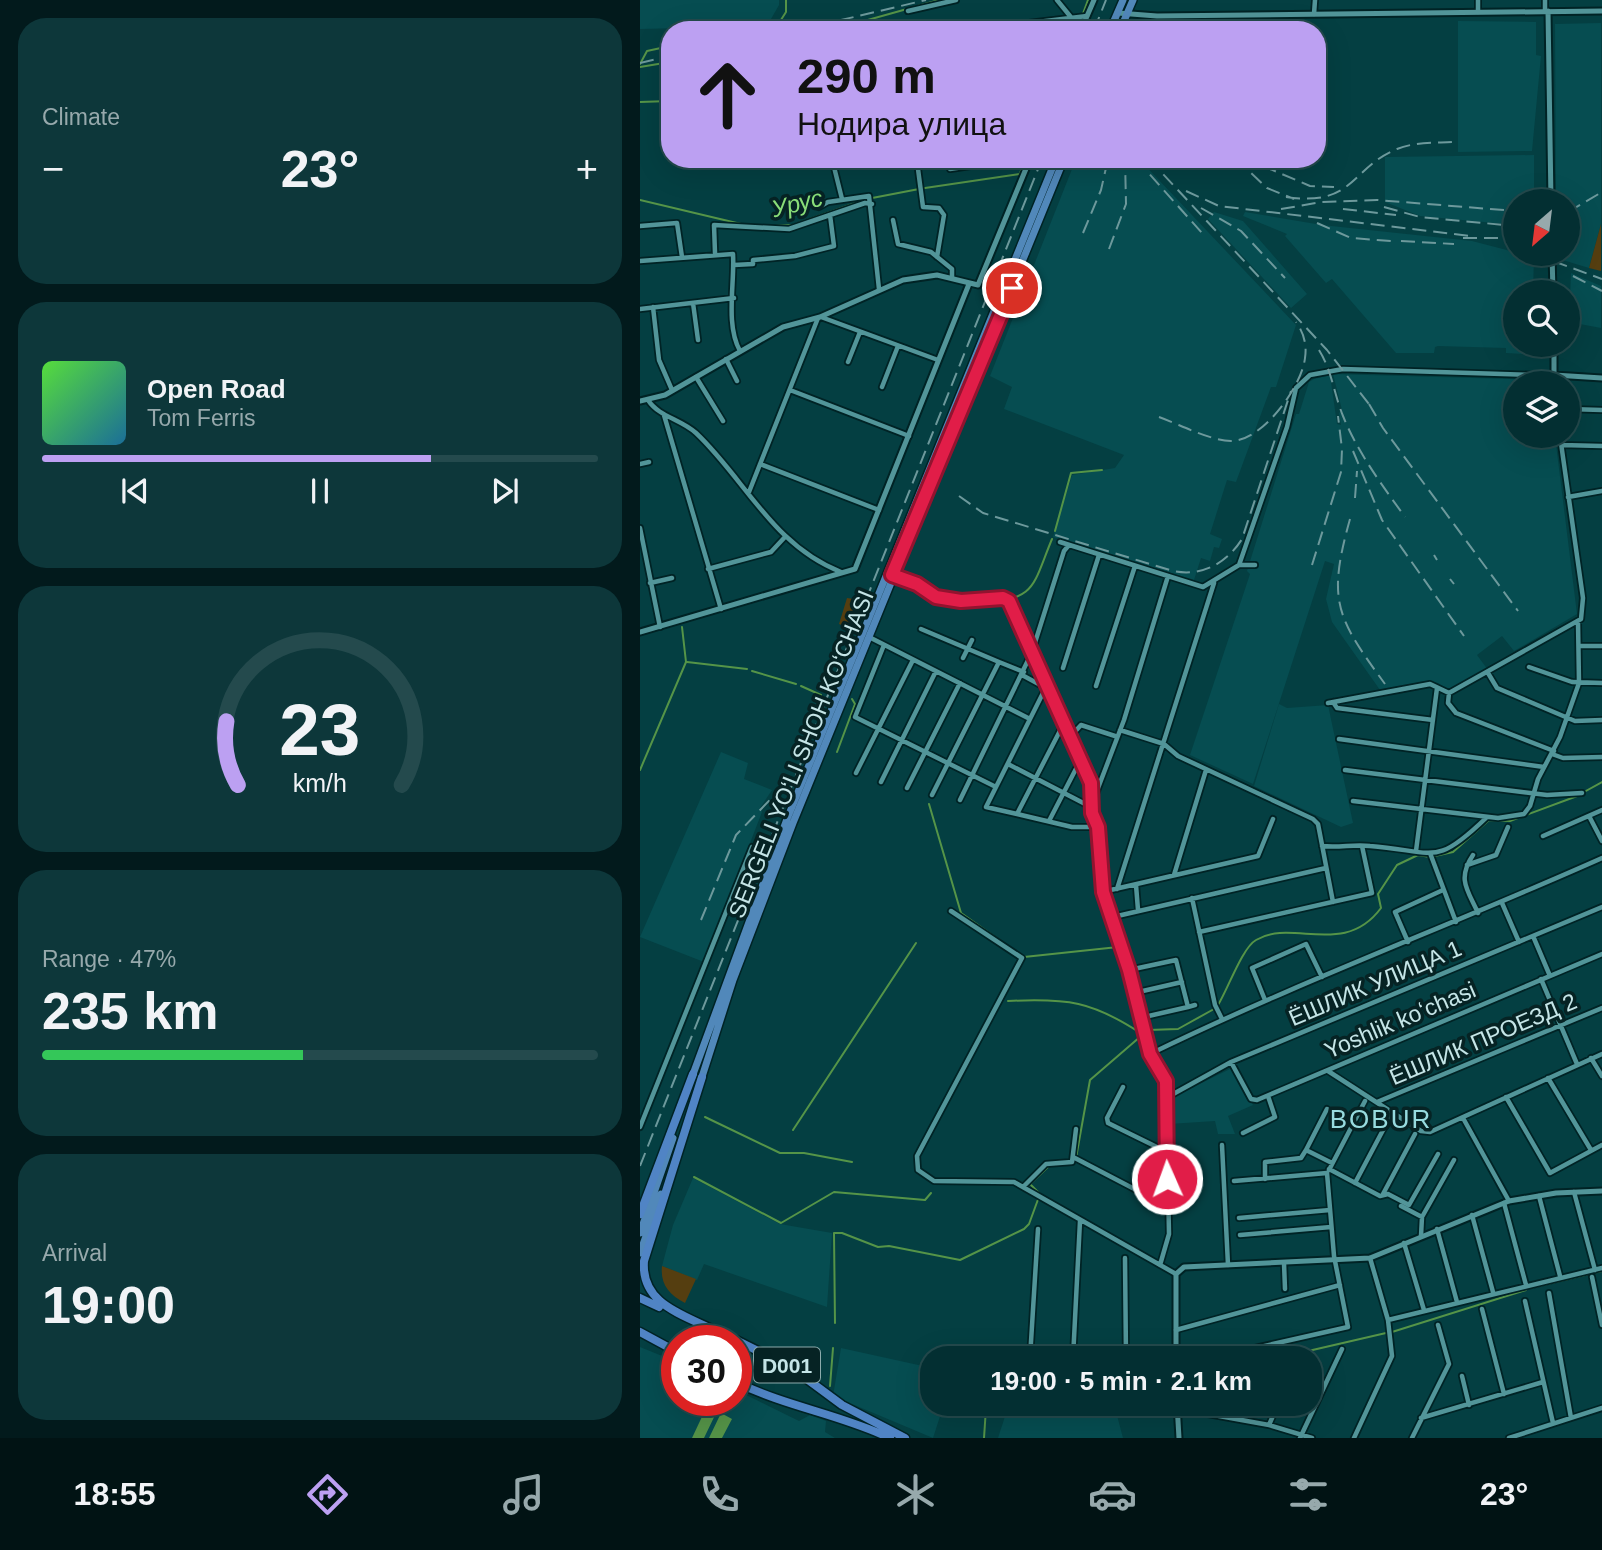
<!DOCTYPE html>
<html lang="en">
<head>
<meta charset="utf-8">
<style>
  :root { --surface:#032f32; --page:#0d373a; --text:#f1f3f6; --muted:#97a9ac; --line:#244a4d; --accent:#bca0f2 }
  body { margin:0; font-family:Helvetica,sans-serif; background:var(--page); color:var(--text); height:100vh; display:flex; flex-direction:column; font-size:26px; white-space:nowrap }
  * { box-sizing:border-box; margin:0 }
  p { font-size:23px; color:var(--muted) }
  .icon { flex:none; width:38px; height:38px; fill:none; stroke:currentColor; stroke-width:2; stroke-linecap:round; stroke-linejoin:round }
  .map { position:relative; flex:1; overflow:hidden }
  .details { display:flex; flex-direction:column; gap:18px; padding:18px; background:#021a1c; width:640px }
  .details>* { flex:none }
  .banner { position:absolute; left:21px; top:21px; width:665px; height:147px; border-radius:28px; box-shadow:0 7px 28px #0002,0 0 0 2px var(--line); background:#bca0f2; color:#111; overflow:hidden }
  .needle { width:46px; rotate:208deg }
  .fabs { position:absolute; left:863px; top:189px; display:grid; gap:14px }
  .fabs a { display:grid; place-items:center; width:77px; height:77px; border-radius:50%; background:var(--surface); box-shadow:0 7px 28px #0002,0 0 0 2px var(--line); font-size:35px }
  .speed { position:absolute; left:21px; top:1325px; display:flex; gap:14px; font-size:35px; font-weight:700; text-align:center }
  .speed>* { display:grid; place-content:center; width:91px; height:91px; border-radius:50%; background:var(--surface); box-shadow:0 7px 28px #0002,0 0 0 2px var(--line); line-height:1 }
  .speed .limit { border:10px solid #d22; background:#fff; color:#111 }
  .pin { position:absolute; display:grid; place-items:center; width:60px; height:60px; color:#fff; margin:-30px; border:4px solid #fff; border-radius:50%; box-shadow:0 2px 7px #0007 }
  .me { position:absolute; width:77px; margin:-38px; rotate:358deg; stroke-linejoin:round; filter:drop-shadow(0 0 5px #0008) }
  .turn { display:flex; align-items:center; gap:24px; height:147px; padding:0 21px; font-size:32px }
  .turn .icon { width:91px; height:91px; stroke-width:2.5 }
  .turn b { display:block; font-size:49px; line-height:60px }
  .big { font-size:52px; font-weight:800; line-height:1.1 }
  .details .widget { flex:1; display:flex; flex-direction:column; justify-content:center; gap:10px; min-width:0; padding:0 24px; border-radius:28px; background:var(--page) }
  .details .dial { align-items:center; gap:0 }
  .dial svg { height:182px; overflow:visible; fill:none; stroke:var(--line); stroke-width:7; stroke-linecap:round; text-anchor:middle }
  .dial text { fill:var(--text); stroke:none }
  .song { display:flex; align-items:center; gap:21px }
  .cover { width:84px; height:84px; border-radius:10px; background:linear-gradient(135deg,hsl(110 70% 55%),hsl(200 70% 35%)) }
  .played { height:7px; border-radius:4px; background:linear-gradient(90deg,var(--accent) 70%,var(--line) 70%) }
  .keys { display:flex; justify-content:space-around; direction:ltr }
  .heat { display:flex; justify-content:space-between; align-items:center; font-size:38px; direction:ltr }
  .charge { height:10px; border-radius:5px; background:linear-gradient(90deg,#34c759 47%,var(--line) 0) }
  .trip { position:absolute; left:280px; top:1346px; width:402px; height:70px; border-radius:28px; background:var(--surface); box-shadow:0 7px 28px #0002,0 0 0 2px var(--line); font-weight:800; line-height:70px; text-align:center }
  .menu { display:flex; height:112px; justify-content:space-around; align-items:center; background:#011314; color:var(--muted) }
  .menu .icon { width:49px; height:49px }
  .menu .selected { color:var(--accent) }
  .menu b { font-size:32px; color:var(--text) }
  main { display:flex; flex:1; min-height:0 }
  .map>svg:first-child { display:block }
  .built { fill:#064d51 }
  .green { fill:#553e10 }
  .water { fill:#559448 }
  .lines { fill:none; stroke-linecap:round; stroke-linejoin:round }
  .stream { stroke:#559448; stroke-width:2 }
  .minor-casing { stroke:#002325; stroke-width:8 }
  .tertiary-casing { stroke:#002325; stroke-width:9 }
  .primary-casing { stroke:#002325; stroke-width:10 }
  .trunk-casing { stroke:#002325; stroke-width:11 }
  .minor { stroke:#529599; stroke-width:4.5 }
  .tertiary { stroke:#529599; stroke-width:5 }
  .primary { stroke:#5188ba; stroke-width:7 }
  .trunk { stroke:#5084c5; stroke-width:8 }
  .rail { stroke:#6d999c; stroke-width:2; stroke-dasharray:14 7; stroke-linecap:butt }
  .route-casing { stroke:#92132f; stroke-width:18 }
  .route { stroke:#e11d48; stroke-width:12 }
  .labels { text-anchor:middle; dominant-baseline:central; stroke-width:7; stroke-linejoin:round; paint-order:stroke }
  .shield { fill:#062324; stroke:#8cabac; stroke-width:2 }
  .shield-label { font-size:21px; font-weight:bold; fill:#c5e5e7 }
  .street-label { font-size:23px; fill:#c5e5e7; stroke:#062324 }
  .water-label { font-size:24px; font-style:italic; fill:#89dd78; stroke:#062324 }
  .quarter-label { font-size:26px; letter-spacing:2px; fill:#97dbdf; stroke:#062324 }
</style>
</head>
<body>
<main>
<section class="details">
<div class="widget"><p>Climate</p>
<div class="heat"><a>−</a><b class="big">23°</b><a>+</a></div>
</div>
<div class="widget">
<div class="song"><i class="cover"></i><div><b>Open Road</b><p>Tom Ferris</p></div></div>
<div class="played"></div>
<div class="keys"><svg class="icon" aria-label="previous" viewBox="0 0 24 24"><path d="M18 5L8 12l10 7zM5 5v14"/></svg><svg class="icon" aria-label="pause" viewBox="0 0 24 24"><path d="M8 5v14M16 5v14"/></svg><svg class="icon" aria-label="next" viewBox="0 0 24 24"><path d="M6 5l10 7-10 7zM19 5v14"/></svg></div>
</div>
<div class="widget dial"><svg viewBox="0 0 100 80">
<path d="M14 69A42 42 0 1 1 86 69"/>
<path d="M14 69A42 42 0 0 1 9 41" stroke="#bca0f2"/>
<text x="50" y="56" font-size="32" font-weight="700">23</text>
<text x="50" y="72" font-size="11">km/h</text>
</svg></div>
<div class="widget"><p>Range · 47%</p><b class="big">235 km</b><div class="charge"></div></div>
<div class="widget"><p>Arrival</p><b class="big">19:00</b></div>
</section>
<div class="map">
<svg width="962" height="1438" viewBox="0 0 962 1438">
  <rect width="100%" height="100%" fill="#043f42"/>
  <path class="built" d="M0,0H139V5L131,19L85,27L0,29Z
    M818,21L896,22V55L901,56L892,151L818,152Z
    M671,22L668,30H521L522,26Z
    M961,23V224L949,268L916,258V254H928V201H916L915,24Z
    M894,155V201H875V225L780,216L745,202V157Z
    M436,159H499L656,325L636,387H631L596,482L587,480L570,534L582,539L579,548L574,547L570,561L561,558L554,580L413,537L432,475L475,468L484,455L364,409L372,387L350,376Z
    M574,212L603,221L667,294L651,308L568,219Z
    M605,212L682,225L832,241L894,257L893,292H875V345H892V347H883V354L866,353V348L798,346L795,347L794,353H756L692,279L686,283L645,236L647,234L603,216Z
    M931,273L961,286V328L929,322Z
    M693,374L908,380V383H875V436H915L937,614L874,651L862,636L837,655L848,670L807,691L798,683L790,681L740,690L692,622L686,599L694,564L685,561L613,784L550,755L610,574L607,571L656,414H659L669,382L674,379L690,375L697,424L701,425L699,413L702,410Z
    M639,704L647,708L688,705L713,823L701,827L614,786Z
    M81,752L108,763L104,779L132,790L120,808L122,812L64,962L0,937Z
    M592,1068L613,1105L588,1116L595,1134H578L575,1121L529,1124L527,1100Z
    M53,1178L140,1224L192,1233L187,1307L64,1264L57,1280L22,1266L33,1225Z
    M0,1347L37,1362V1400H96V1390L159,1421L170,1415L186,1421L185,1432L195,1438H0Z
    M201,1348L292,1368V1404H304L293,1438L193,1396Z
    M369,1404H474L483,1438H358Z"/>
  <path class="green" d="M961,224V271L949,268Z
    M207,598L220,600L209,628L199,624Z
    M22,1266L56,1279L45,1303C29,1295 20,1284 22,1266Z"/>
  <path class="water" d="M67,1406L77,1411L64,1438H52Z
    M81,1413L92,1419L82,1438H69Z"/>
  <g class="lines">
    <path class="stream" d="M110,30L139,23L146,12V0
      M192,30L299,0
      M437,30L448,0
      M0,64L7,51L30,46
      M0,67L30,62
      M0,102L30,101
      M285,188L380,174L383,163
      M0,200L101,224
      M134,226L153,225L227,199L279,189
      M415,531L431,473L462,470
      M340,604C397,599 392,587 412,539
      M47,662L107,669
      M112,671L156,684
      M161,686L181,695
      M197,752L215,704L212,699
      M0,770L46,662L42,627
      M944,792L962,782
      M289,804L321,913L365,944
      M384,957L478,947
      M368,1001C427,998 452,1001 502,1034
      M578,1005C588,989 602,948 616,940C652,918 704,958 741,908L738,894L757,865L778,855L790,857L813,852L849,820L870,821L940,795
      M65,1117L140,1153H164L212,1162
      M153,1130L276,943
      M436,1158L450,1080L508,1030L538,1029L574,1009
      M54,1177L141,1223L194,1192L285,1200L291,1193
      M890,1288L962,1271
      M195,1323L194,1233H202L238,1247L249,1246L320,1260L384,1229L389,1224L400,1194L390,1184L410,1165
      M752,1332L886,1290
      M638,1358L746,1333
      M190,1386L193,1348
      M305,1404H362
      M344,1438L346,1408"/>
    <defs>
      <path id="minor" d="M417,0L430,16
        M838,0V12
        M268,11L316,0
        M905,11V0
        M674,14L675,0
        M329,30L447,16
        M192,159L202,199
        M278,169L283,207L299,208L304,215L297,257
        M310,169L371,160L389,162
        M179,207L188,202L229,196L239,289
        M253,220L258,244L291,252L312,269V278
        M0,226L37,223L42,257
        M75,253L74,225L149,229L225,203L232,204
        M0,261L93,254C95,283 85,324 100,351
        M94,265L113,264V260L155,256L194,246L190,215
        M53,303L58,340
        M13,307L19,360L32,390
        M0,309L94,298
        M181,317L298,360
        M86,359L97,381
        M208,362L220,332
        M56,377L83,421
        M242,387L258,346
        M150,390L269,436
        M8,400C19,417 41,419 56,433C105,479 133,546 201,572
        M928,409L962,410
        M24,415L81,609
        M921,445L962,446
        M0,464L9,462
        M120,464L239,510
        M109,492L178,318
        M928,497L962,491
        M0,528L20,627
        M420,542L563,587L599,565H615
        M599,565L647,427L656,388L670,375L703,369L898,375H914V383
        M68,569L131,552L144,538
        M254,575L296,597L321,601L363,598L369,601L451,783L452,813L458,827L462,892L489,970L510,1054L526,1081L529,1234L520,1265
        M10,583L32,578
        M281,629L359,662L292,795
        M229,637L390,719
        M244,645L215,717L356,787
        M940,646H962
        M323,658L332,640
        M359,662L384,672
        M889,667L932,682L962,683
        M423,668L459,555
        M848,673L857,688L935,721L962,720
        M382,675L406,688
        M456,686L495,566
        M809,693L808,703L816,713L914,751
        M693,702L697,708L793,720
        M688,703L790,684L809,693L941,619L943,598L920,436
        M424,723L377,814L432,827H458
        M480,730L524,744L538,756L673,819L678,824L693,902
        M431,736L441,725L475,736
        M699,739L904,767
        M912,754L923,758L962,757
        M368,764L451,807
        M705,770L907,795L942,793
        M216,773L273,660
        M241,782L296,671
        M267,788L320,683
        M455,796L484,720L528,576
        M320,800L392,652L424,551L429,545
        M713,801L858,818L884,814L890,806L898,779L920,737L939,683L938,621
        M377,814L346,807L407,685
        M949,816L962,841
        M409,821L440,761
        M903,836L962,810
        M682,846C699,848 714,844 730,846C796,851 794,868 846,818
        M776,851L797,688
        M790,853L816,922
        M833,855C817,879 827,889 838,913
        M827,865L856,855L868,827
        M534,875L566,770
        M496,885L498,910
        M477,889L574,583
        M462,892L618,856L633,819
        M552,898L575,1005L582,1019
        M862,903L879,942
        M311,911L382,958L277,1156L278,1170L294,1181L374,1182L536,1274
        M473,917L686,868
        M559,932L732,893L722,846
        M893,936L910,976
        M768,942L755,912L803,890
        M489,970L536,960L548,1007L500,1018
        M901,979L937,1064
        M494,993L542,982
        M625,1000L612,968L666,944L682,977
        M548,1007L555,1005
        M510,1054C658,982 812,925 962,858
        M951,1058L962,1076
        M591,1062L611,1099L617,1100L962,954
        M688,1071L781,1131L790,1132L962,1054
        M908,1078L951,1150
        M483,1087L467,1118L468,1123L527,1152
        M866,1097L910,1173L962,1145
        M526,1098L591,1062L962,907
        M737,1102L962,1008
        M687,1109L666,1150L692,1163
        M823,1118L869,1201
        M0,1127L112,847
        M603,1133L635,1117L628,1096
        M582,1145L588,1265
        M433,1157L527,1206
        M689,1169L740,1196L748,1194L769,1205L798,1154
        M689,1170L725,1101
        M625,1179V1162L661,1158L666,1150
        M715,1183L751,1115
        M383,1187L406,1164L432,1162L436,1129
        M934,1192L955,1270
        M743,1194L775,1134
        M899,1196L920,1276
        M864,1203L886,1285
        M761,1206L782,1217
        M832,1215L853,1292
        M599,1218L690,1210
        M797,1229L817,1302
        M600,1235L691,1227
        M781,1236L782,1217L814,1160
        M764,1243L784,1310
        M485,1258L486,1358
        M644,1263L645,1289
        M952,1277L962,1325
        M909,1293L931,1418
        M885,1301L913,1423
        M842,1309L864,1394
        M748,1320L962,1268
        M536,1330L700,1285
        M390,1358L398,1229
        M433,1358L440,1221
        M571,1358L708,1327L694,1256L687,1173L594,1181
        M822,1376L829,1405
        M563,1404L568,1414L629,1425L672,1438
        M595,1418L601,1404
        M781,1418L903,1382
        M629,1425L638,1404
        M660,1438L702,1349
        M714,1438L752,1356L748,1320L730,1258
        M772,1438L809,1364L798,1325
        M869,1438L962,1408"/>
      <path id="tertiary" d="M908,11L911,201
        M478,13L517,16L962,11
        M441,30L454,0
        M912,254L913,292
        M914,345V375L962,378
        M0,401L25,395L143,327L180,317L263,280L297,275L338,285L390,159
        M0,632L215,569L329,284
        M536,1358V1274L544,1267L730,1258L869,1201L916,1193L962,1191
        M537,1404L539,1438"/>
      <path id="primary" d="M470,30L483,0
        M480,30L493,0
        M52,1077L147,819L416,159
        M61,1080L93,980L153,823L424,159
        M0,1233L33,1138
        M0,1253L21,1194"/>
      <path id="trunk" d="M62,1077L4,1261C0,1312 60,1317 90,1340
        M0,1214L53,1074
        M0,1298L19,1307
        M0,1332L37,1352
        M86,1335L152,1368L202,1405L265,1438
        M96,1382C147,1407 199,1414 250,1438"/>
    </defs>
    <use href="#minor" class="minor-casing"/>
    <use href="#tertiary" class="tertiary-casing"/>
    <use href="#primary" class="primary-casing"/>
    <use href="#trunk" class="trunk-casing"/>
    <use href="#minor" class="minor"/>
    <use href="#tertiary" class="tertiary"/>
    <use href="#primary" class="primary"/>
    <use href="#trunk" class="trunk"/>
    <path class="rail" d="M159,30L286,0
      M454,30L466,0
      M0,63L30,56
      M496,159L562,233
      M509,159L687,350L732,408
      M596,159L627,188L654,199
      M623,166L670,186L694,187
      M546,191L579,206L831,236
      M646,197C715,207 710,168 757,149C774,142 794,143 812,142
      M744,207L780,217L875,226
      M561,208L601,231L645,278
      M641,209L682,202L737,200L875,211
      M703,209L756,215
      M928,212L962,192
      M677,223L711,238L751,241
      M443,233L461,190L468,159
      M823,238H875
      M761,241L814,244
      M469,249L486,204L485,159
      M894,254L962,279
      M933,276L962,291
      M679,350C692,371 694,394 703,416C718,453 742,485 765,517
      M729,404L743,428L878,611
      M519,417C541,425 568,440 591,441C623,441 662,386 665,358C667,345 664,333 656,322
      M713,451L742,520L824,636
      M319,496L343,513L533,571C562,577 587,563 602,539L651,391
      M715,498L717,471
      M710,519C687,601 696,617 745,684
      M794,555L797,560
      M672,565L701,472L702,449L698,416
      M810,579L814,584
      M61,920L96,835L149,780
      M0,1166L402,159"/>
  </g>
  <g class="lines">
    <defs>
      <path id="route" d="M372,288L252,575L277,584L296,597L321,601L363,598L369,601L451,783L452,813L458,827L463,892L489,970L510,1054L526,1081L527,1179"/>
    </defs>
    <use href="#route" class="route-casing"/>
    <use href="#route" class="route"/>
  </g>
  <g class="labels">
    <rect class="shield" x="114" y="1347.5" width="66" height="35" rx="5"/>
    <g class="shield-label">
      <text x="147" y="1365">D001</text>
    </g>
    <g class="street-label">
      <text transform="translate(161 754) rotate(-68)">SERGELI YO‘LI SHOH KO‘CHASI</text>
      <text transform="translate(735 983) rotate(-23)">ЁШЛИК УЛИЦА 1</text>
      <text transform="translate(760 1020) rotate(-23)">Yoshlik koʻchasi</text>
      <text transform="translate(843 1039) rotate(-23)">ЁШЛИК ПРОЕЗД 2</text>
    </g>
    <g class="water-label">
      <text transform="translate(157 203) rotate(-14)">Урус</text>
    </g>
    <g class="quarter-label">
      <text x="741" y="1119">BOBUR</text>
    </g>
  </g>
</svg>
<div class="fabs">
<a><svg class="needle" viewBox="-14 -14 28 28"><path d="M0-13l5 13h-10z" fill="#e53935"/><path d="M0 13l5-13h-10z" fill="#97a9ac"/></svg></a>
<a><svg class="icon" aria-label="search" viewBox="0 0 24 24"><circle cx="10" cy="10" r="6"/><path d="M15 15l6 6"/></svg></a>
<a><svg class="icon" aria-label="layers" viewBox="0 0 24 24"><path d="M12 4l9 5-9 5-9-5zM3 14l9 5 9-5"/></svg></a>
</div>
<div class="speed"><div class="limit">30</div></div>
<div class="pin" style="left:372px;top:288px;background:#d93025"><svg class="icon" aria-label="arrive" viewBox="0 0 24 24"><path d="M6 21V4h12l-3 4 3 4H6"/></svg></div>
<svg class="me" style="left:527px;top:1179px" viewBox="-20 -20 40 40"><circle r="17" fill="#e11d48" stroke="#fff" stroke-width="3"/><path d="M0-11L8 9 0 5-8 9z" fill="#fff"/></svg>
<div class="trip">19:00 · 5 min · 2.1 km</div>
<div class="banner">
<div class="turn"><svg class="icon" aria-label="ahead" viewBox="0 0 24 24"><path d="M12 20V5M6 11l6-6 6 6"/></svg><div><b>290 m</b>Нодира улица</div></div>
</div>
</div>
</main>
<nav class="menu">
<b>18:55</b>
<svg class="icon selected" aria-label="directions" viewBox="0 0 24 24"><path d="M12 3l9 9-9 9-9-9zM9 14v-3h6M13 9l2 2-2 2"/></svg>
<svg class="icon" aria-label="music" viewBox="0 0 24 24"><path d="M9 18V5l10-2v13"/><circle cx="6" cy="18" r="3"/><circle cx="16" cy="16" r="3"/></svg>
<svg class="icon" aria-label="phone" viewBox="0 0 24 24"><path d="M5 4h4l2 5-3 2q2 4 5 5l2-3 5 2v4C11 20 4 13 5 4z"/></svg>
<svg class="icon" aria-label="climate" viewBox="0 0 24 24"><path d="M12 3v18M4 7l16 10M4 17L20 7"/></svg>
<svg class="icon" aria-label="car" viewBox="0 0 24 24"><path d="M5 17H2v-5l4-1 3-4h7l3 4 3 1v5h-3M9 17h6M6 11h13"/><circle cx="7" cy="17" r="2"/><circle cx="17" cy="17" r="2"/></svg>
<svg class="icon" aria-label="filters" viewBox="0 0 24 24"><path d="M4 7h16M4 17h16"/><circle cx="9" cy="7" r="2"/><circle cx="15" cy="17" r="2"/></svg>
<b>23°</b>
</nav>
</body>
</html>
